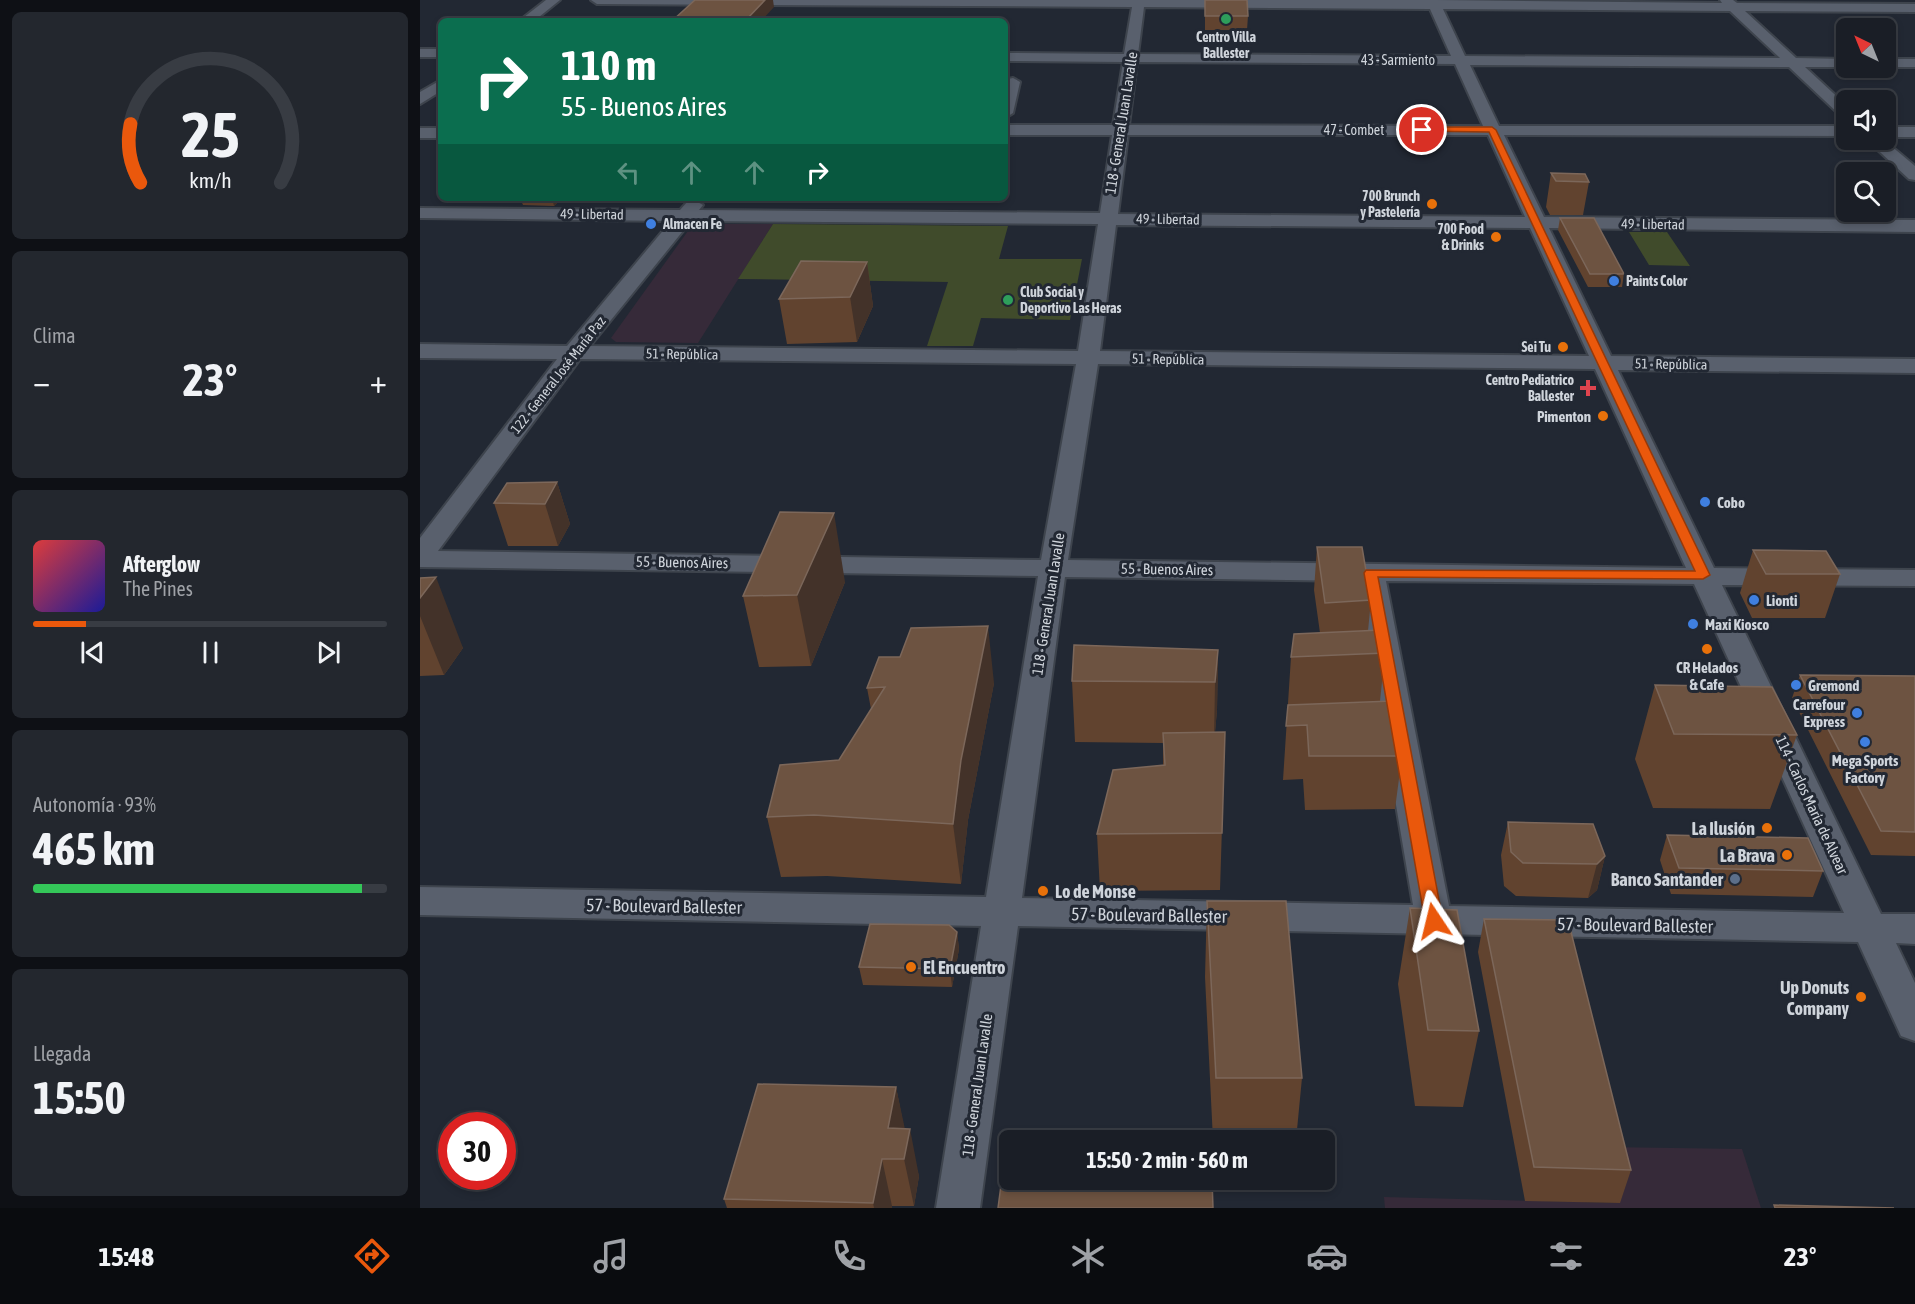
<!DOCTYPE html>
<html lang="es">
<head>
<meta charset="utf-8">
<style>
  :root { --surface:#1a1e26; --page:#23272e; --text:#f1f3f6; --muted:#9fa2a7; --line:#383c43; --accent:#ea580c }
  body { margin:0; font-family:"Asap Condensed",sans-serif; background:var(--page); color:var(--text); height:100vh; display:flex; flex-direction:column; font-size:22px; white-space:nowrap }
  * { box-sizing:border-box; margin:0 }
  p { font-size:20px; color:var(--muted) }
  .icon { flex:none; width:33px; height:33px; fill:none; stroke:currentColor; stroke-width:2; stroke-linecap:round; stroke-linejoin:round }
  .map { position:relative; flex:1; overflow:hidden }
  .panel { display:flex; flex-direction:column; gap:12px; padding:12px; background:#0e1015; width:420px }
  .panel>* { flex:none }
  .guide { position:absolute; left:18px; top:18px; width:570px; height:183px; border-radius:9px; box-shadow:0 3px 9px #0003,0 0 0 2px var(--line); background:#0b6e4f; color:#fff; overflow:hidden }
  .needle { width:39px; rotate:317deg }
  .fabs { position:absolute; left:1416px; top:18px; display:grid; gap:12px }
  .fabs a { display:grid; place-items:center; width:60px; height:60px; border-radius:9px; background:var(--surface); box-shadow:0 3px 9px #0003,0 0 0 2px var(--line); font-size:30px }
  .speed { position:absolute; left:18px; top:1112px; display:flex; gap:12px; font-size:30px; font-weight:700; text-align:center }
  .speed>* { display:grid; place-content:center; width:78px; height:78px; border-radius:50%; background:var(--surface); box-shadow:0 3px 9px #0003,0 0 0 2px var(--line); line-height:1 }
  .speed .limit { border:9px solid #d22; background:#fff; color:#111 }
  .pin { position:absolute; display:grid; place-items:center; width:51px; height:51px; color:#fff; margin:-26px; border:3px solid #fff; border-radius:50%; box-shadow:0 2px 6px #0007 }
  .me { position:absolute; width:66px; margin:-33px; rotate:350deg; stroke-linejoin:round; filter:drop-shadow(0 0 4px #0008) }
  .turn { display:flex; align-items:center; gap:21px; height:126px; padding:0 24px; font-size:27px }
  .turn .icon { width:78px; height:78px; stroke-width:2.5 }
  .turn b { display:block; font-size:42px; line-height:51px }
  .lanes { display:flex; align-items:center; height:57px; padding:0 24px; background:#0003; justify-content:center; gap:30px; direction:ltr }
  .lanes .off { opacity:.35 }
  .big { font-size:45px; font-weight:700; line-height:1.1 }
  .panel .tile { flex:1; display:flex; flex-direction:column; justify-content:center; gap:9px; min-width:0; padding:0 21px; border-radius:9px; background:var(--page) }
  .panel .dial { align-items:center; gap:0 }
  .dial svg { height:156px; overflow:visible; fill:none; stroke:var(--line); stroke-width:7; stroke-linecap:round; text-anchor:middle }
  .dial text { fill:var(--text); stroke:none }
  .song { display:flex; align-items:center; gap:18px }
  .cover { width:72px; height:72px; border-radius:9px; background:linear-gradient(135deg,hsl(0 70% 55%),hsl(240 70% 35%)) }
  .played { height:6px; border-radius:3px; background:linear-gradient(90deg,var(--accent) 15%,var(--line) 15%) }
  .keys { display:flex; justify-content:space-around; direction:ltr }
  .heat { display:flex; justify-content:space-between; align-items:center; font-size:33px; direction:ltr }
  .charge { height:9px; border-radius:4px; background:linear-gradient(90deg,#34c759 93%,var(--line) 0) }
  .trip { position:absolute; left:579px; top:1130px; width:336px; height:60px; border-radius:9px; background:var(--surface); box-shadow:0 3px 9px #0003,0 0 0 2px var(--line); font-weight:700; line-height:60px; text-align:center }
  .menu { display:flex; height:96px; justify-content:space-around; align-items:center; background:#0a0c0f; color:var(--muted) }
  .menu .icon { width:42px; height:42px }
  .menu .on { color:var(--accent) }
  .menu b { font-size:27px; color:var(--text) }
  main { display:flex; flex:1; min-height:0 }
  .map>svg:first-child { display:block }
  .education { fill:#362a39 }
  .green { fill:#404b2b }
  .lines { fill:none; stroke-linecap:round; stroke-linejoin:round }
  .minor-casing { stroke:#3e444d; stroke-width:4 }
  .minor { fill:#59606d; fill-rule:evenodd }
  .wall { fill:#61432f }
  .shaded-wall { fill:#433229 }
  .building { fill:#6d5341; stroke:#7c675a; stroke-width:1.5 }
  .route { fill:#ea580c; stroke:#983908; stroke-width:1.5 }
  .leisure-dot { fill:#2e9e5b; stroke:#222833; stroke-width:2 }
  .food-dot { fill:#e8710a; stroke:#222833; stroke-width:2 }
  .shop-dot { fill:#3f7fe0; stroke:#222833; stroke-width:2 }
  .health-dot { fill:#e0444e; stroke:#222833; stroke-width:2 }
  .service-dot { fill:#5c6f8a; stroke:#222833; stroke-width:2 }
  .labels { text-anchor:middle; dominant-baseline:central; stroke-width:6; stroke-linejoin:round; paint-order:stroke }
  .far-poi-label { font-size:14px; font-weight:bold; fill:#cfd4db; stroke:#222833; text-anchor:end }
  .far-street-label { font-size:14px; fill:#cfd4db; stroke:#222833 }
  .street-label { font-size:15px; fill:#cfd4db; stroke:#222833 }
  .poi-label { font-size:15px; font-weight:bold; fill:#cfd4db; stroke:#222833; text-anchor:start }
  .near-poi-label { font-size:18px; font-weight:bold; fill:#cfd4db; stroke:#222833; text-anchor:end }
  .near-street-label { font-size:18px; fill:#cfd4db; stroke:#222833 }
</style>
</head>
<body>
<main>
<section class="panel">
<div class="tile dial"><svg viewBox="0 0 100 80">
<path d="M14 69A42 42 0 1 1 86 69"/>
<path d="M14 69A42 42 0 0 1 9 39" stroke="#ea580c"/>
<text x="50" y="56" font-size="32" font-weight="700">25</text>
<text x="50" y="72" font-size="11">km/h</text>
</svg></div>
<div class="tile"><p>Clima</p>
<div class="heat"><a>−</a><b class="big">23°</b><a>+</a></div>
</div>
<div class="tile">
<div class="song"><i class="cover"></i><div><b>Afterglow</b><p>The Pines</p></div></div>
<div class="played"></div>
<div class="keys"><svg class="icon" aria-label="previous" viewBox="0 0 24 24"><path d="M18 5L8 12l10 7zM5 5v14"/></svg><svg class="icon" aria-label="pause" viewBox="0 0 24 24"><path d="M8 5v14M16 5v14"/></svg><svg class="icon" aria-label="next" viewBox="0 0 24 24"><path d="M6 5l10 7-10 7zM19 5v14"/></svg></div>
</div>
<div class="tile"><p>Autonomía · 93%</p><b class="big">465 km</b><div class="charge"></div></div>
<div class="tile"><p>Llegada</p><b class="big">15:50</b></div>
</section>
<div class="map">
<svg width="1495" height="1208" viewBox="0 0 1495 1208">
  <rect width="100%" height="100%" fill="#222833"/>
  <path class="education" d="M273,224H353L278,343L196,342L191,338Z
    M1186,1147L1322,1149L1341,1208H965L964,1197L1199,1203Z"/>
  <path class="green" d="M353,224L588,226L579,259H662L650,320L561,318L553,346H507L528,282L318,279Z
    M1209,232H1247L1270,266L1229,265Z"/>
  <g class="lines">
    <defs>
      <path id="minor" d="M126,0H140L114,21H99Z
        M171,0H1018L1302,3L1300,0H1313L1317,3L1495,4V12L1325,11L1376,58L1426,59V67H1385L1426,105V118L1421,116L1369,67L1050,65L1079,126H1426V136L1084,135L1124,217L1495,220V232L1129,228L1191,356L1495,359V373L1198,370L1294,568L1495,570V586L1302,585L1461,914H1495V944L1476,943L1495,983V1041L1481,1036L1438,942L598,926L560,1208H516L561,926L0,915V887L566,897L618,576L0,567V538L137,359L0,358V344L147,346L251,221L0,218V208L260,210L268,201L274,200L283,205L279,210L680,213L692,135H585V125H693L703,62L585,61V53L704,54L712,7L177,4ZM724,7L1010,9L1031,56L718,54ZM1023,9L1310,11L1360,58L1045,56ZM717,62L1035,64L1063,126L709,125ZM708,135H1068L1105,217L698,214ZM271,221L678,224L658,351L170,346ZM696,225L1110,228L1169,356L680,351ZM160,359L656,364L621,560L18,551ZM678,364L1175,369L1266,568L648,560ZM645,577L938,581L993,905L602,898ZM966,581L1274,584L1424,913L1029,906Z
        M0,49H21V57H0Z
        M1466,59H1495V67H1466Z
        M593,78L600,82L593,113L585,118V84L588,79Z
        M21,80V91L0,104V92Z
        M1466,127H1495V137H1466Z
        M0,128H21V138H0Z
        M1447,140H1464L1495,166V180L1489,179Z"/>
    </defs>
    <use href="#minor" class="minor-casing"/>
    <use href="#minor" class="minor"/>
  </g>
  <path class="wall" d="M785,0L828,16L827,30H785Z
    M1131,173L1169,182L1163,215H1130L1126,207Z
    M100,198H142L134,206L103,205Z
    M1140,218L1204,274L1202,287H1168L1138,230Z
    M447,262L453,306L437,342L367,344L359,299Z
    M137,482L150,524L138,546H88L74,503Z
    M897,547L951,600L948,631L965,653L960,701L982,756L975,809L885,810L883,779L863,780L871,657L900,633L894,590Z
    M1333,550L1420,574L1405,618H1332L1320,593Z
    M0,578L43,648L24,675L0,676Z
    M425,582L391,666L339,667L323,596Z
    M798,650L797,710L795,732H805L800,890L680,891L677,834L743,765V743L655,742L652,681Z
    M1380,675L1495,676V856L1451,855L1372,698Z
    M574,683L548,820L541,884L407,876L361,877L347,817L419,760L451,709L447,688Z
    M1235,685L1377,735L1350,809L1233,808L1215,759Z
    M1088,822L1185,856L1177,890L1168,898L1096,896L1084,886L1081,855Z
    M1247,835L1403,871L1393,897L1251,894L1240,860Z
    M787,901L882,1078L876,1140H793L785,977Z
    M990,908L1059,1031L1043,1107L995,1106L978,984Z
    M1064,919L1211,1170L1200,1203L1105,1201L1058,952Z
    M537,932L539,949L532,987L443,985L439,967Z
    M476,1087L484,1128L499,1176L494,1206H472V1208H307L304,1199Z"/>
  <path class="shaded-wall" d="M345,0H353L354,7L341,21H325Z
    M132,198H142L134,206Z
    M447,262L453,306L437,342L430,297Z
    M137,482L150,524L138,546L125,504Z
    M414,513L425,582L391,666L377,595Z
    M16,577L43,648L24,675L0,616V598Z
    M568,626L574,683L548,820L541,884L533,824L541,760Z
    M798,650L797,710L794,743L795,682Z
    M1185,856L1177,890L1168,898L1177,864Z
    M537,932L539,949L532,987L530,969Z
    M476,1087L486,1134L468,1128Z
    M490,1129L499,1176L494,1206L484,1159Z
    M462,1159L472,1206V1208H454L453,1203Z"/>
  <path class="building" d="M275,0H345L325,21H252Z
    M785,0H827L828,16H785Z
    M1131,173L1165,174L1169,182L1136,181Z
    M1140,218H1174L1204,274H1170Z
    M381,261L447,262L430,297L359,299Z
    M137,482L125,504L74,503L87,483Z
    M360,512L414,513L377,595L323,596Z
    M897,547H942L951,600L905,603Z
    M1333,550L1406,551L1420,574H1346Z
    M16,577L0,598V578Z
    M568,626L541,760L533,824L394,815L347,817L360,765L419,760L465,687L447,688L459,657H480L491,628Z
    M961,630L965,653L871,657L874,634Z
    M654,645L798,650L795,682L652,681Z
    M1380,675L1495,676V832L1461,831Z
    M1235,685L1352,687L1377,735L1254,734Z
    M972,701L982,756H889L887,725L866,726L868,705Z
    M805,732L802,833L677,834L693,770L745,765L743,733Z
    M1088,822L1173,824L1185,856L1177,864L1103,863L1091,852Z
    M1247,835L1388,838L1403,871L1259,868Z
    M787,901H866L882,1078H796Z
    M990,908L1037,910L1059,1031L1008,1030Z
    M1064,919L1148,920L1211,1170L1114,1167Z
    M450,924L529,925L537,932L530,969L439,967Z
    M338,1084L476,1087L468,1128L490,1129L484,1159H462L453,1203L304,1199Z
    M585,1155H590V1179H792L793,1208H578Z
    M1354,1205L1474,1208H1355Z"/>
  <path class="route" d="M1002,127H1072L1076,130L1290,575L1283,579L958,577L1023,921L1020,926H1008L1005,921L944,573L946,570L1275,571L1069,132L999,131Z"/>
  <g class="leisure-dot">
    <circle cx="806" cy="19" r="6"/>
    <circle cx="588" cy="300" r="6"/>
  </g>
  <g class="food-dot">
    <circle cx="1012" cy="204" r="6"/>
    <circle cx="1076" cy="237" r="6"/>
    <circle cx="1143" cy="347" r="6"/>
    <circle cx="1183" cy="416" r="6"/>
    <circle cx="1287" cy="649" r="6"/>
    <circle cx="1347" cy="828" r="6"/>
    <circle cx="1367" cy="855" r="6"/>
    <circle cx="623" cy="891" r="6"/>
    <circle cx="491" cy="967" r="6"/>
    <circle cx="1441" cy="997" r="6"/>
  </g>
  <g class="shop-dot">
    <circle cx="231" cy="224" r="6"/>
    <circle cx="1194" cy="281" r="6"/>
    <circle cx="1285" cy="502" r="6"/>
    <circle cx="1334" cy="600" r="6"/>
    <circle cx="1273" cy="624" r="6"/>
    <circle cx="1376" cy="685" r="6"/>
    <circle cx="1437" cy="713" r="6"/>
    <circle cx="1445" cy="742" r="6"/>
  </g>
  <path class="health-dot" d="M1165 379h6v6h6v6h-6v6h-6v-6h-6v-6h6z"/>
  <circle class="service-dot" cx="1315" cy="879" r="6"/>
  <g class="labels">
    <g class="far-poi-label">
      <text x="806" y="37" text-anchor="middle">Centro Villa<tspan x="806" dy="16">Ballester</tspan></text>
      <text x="1000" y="196">700 Brunch<tspan x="1000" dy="16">y Pastelería</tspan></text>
      <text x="243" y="224" text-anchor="start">Almacen Fe</text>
      <text x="1064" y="229">700 Food<tspan x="1064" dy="16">&amp; Drinks</tspan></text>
      <text x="1206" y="281" text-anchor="start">Paints Color</text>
      <text x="600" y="292" text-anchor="start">Club Social y<tspan x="600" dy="16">Deportivo Las Heras</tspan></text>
      <text x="1131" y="347">Sei Tu</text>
      <text x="1154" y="380">Centro Pediatrico<tspan x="1154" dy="16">Ballester</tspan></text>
    </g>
    <g class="far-street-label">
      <text x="978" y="60">43 - Sarmiento</text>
      <text x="934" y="130">47 - Combet</text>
      <text transform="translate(172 214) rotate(1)">49 - Libertad</text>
      <text transform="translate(748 219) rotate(1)">49 - Libertad</text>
      <text transform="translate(1233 224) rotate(1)">49 - Libertad</text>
      <text transform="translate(262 354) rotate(1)">51 - República</text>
      <text transform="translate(748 359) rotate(1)">51 - República</text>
      <text transform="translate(1251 364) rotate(1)">51 - República</text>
      <text transform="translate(138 375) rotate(-52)">122 - General José María Paz</text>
    </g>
    <g class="street-label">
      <text transform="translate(701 123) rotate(-81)">118 - General Juan Lavalle</text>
      <text transform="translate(262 562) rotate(1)">55 - Buenos Aires</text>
      <text transform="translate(747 569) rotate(1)">55 - Buenos Aires</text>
      <text transform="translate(628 604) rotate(-81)">118 - General Juan Lavalle</text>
      <text transform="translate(1392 805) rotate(65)">114 - Carlos María de Alvear</text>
      <text transform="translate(557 1085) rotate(-82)">118 - General Juan Lavalle</text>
    </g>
    <g class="poi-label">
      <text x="1171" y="416" text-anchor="end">Pimenton</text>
      <text x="1297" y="502">Cobo</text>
      <text x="1346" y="600">Lionti</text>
      <text x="1285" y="624">Maxi Kiosco</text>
      <text x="1287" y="667" text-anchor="middle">CR Helados<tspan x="1287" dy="17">&amp; Cafe</tspan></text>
      <text x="1388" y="685">Gremond</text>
      <text x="1425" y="704" text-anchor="end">Carrefour<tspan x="1425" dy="17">Express</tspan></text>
      <text x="1445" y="760" text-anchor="middle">Mega Sports<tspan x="1445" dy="17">Factory</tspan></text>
    </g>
    <g class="near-poi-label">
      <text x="1335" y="828">La Ilusión</text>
      <text x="1355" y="855">La Brava</text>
      <text x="1303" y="879">Banco Santander</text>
      <text x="635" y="891" text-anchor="start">Lo de Monse</text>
      <text x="503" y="967" text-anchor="start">El Encuentro</text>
      <text x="1429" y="987">Up Donuts<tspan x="1429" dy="21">Company</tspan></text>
    </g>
    <g class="near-street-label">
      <text transform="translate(244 906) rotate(1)">57 - Boulevard Ballester</text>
      <text transform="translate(729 915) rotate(1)">57 - Boulevard Ballester</text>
      <text transform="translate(1215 925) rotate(1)">57 - Boulevard Ballester</text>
    </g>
  </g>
</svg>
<div class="fabs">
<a><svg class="needle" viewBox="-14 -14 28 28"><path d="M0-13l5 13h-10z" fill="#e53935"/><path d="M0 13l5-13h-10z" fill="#9fa2a7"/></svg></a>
<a><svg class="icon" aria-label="sound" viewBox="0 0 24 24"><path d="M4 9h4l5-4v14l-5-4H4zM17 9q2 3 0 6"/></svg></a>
<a><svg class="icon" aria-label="search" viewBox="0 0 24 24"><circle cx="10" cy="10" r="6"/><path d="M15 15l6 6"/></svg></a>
</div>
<div class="speed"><div class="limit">30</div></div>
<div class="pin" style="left:1002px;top:130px;background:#d93025"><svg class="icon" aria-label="arrive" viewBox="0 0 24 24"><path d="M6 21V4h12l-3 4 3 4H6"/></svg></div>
<svg class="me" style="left:1014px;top:921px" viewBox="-20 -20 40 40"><path d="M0-17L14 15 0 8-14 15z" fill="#ea580c" stroke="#fff" stroke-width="4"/></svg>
<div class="trip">15:50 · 2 min · 560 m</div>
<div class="guide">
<div class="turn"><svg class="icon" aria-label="right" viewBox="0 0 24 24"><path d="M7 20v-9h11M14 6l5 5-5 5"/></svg><div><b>110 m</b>55 - Buenos Aires</div></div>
<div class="lanes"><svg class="icon off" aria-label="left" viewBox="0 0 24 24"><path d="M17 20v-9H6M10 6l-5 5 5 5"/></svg><svg class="icon off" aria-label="ahead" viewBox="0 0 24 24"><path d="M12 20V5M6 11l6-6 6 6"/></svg><svg class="icon off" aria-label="ahead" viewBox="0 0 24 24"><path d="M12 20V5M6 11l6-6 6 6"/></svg><svg class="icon" aria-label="right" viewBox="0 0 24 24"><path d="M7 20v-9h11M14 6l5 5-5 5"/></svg></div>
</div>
</div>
</main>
<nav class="menu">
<b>15:48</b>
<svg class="icon on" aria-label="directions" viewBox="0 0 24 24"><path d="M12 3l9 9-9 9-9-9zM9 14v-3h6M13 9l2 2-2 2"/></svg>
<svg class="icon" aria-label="music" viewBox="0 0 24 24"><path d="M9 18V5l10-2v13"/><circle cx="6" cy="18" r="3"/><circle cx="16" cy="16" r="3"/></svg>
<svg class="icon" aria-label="phone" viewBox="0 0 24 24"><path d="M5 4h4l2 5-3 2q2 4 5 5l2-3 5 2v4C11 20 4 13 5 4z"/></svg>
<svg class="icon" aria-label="climate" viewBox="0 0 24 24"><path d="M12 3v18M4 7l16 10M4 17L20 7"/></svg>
<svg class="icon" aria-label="car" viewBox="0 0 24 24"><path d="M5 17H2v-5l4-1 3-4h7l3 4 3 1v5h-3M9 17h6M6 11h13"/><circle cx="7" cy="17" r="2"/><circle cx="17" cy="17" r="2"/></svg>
<svg class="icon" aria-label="filters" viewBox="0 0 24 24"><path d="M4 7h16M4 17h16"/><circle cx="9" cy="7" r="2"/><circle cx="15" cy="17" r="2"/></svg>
<b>23°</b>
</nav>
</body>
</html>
